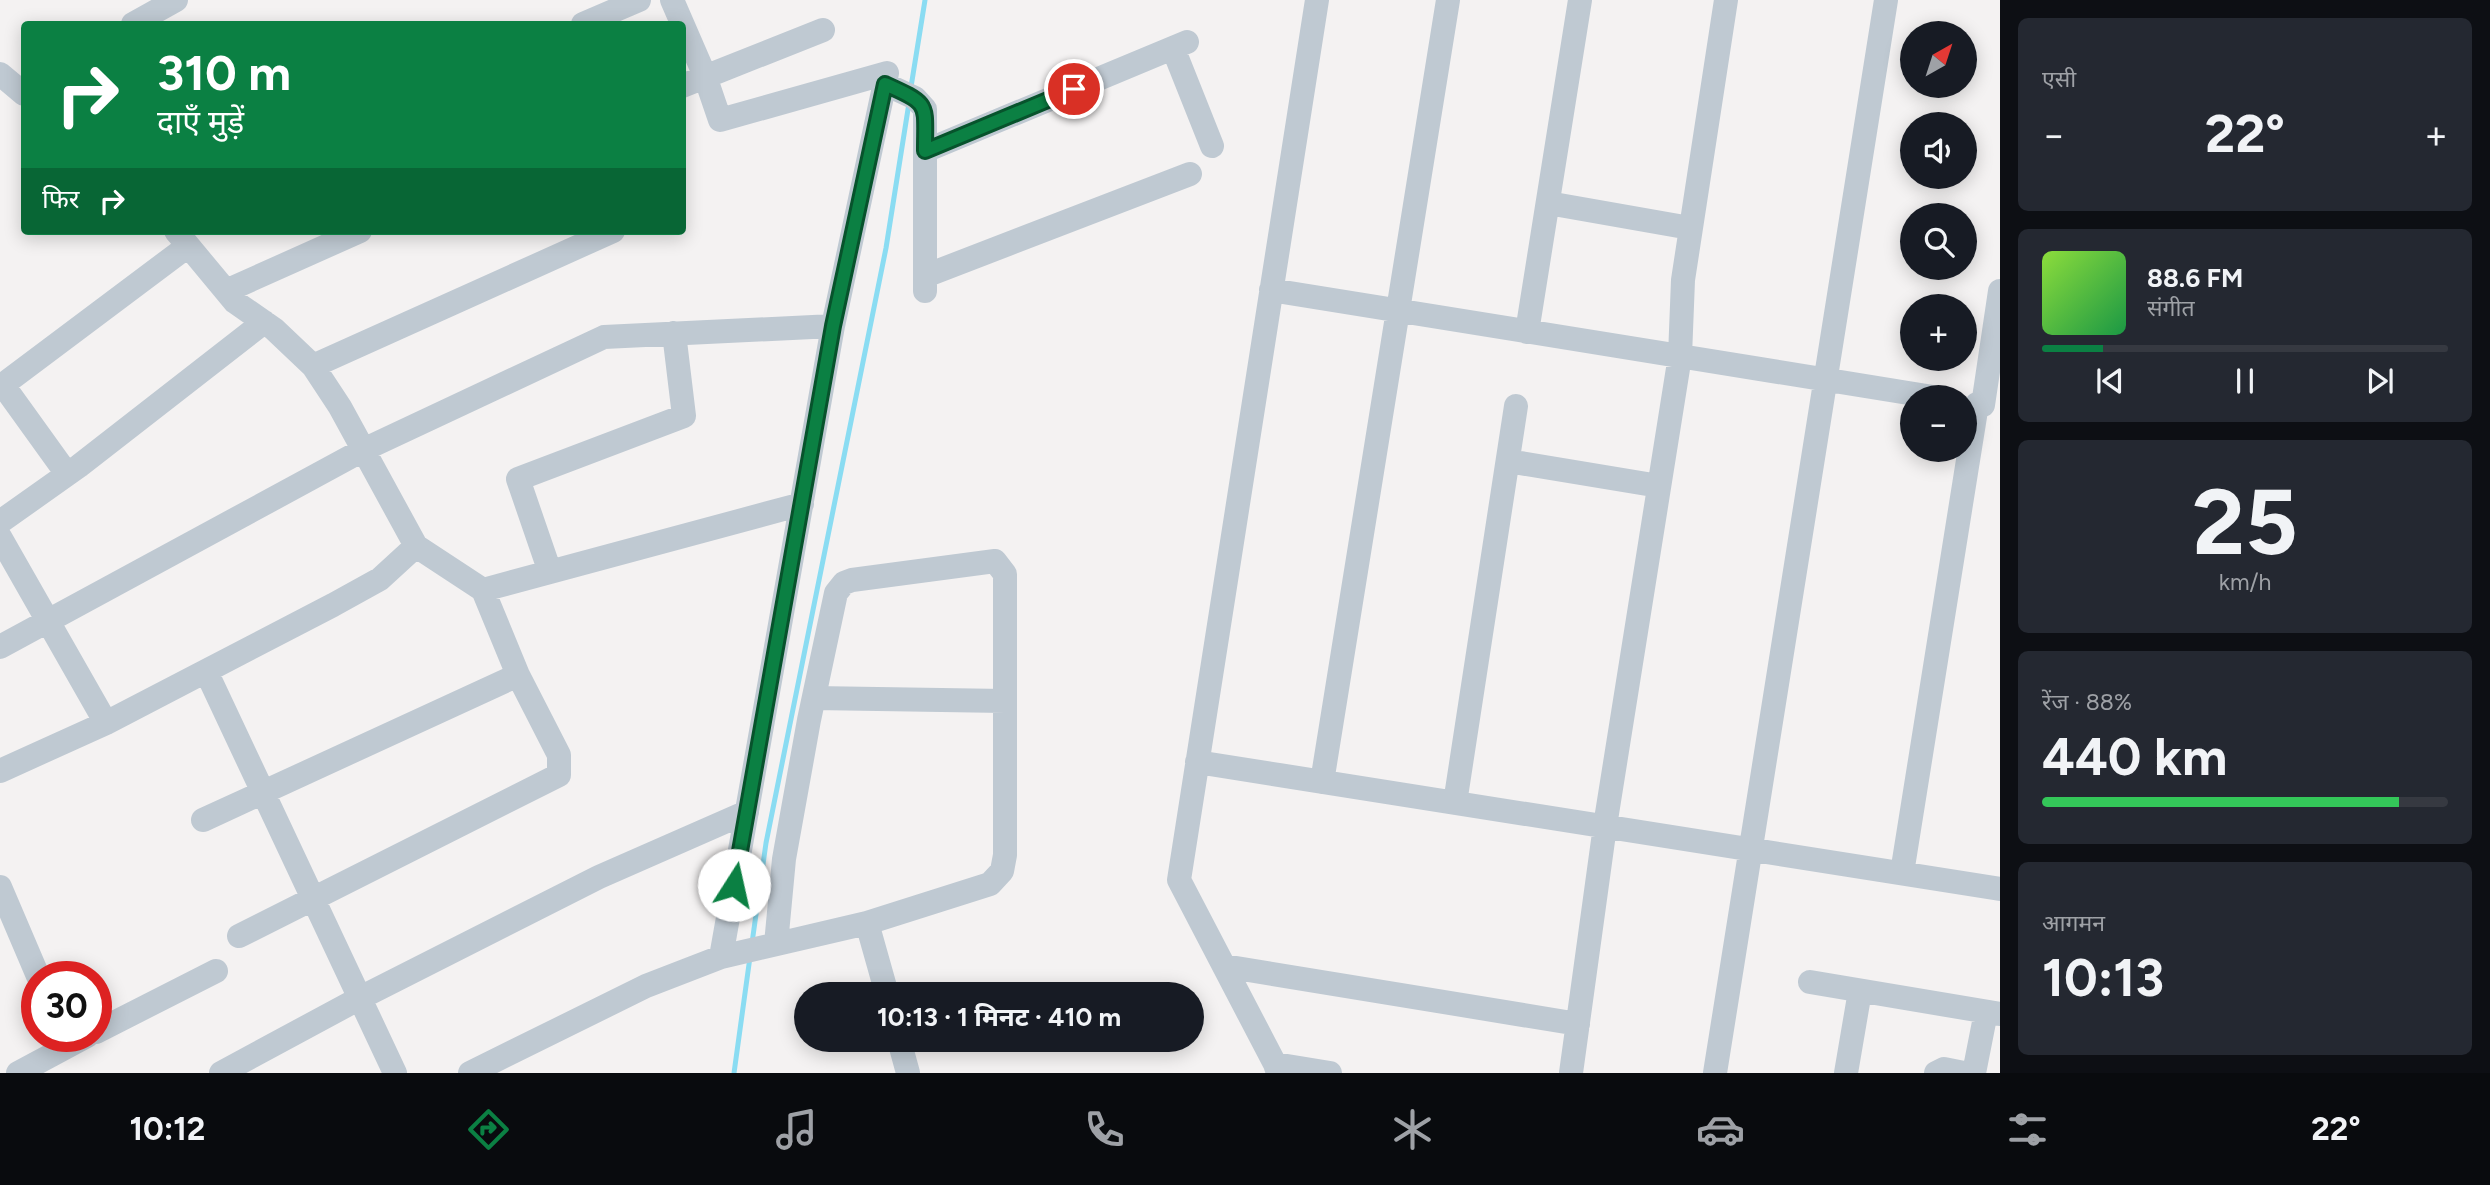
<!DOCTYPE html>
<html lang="hi">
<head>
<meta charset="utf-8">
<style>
  :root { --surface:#171b24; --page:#242831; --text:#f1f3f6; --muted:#9ea1a6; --line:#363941; --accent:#0b8043 }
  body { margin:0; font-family:Figtree,"Noto Sans Devanagari",sans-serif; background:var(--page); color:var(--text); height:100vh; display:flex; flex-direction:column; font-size:26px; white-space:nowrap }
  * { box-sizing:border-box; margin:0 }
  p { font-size:23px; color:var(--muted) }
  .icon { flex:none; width:38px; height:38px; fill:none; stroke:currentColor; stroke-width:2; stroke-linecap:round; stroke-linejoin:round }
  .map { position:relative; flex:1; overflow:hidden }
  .panel { display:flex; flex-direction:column; gap:18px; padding:18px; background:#0d0f14; width:490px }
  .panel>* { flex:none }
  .top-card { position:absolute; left:21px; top:21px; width:665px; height:214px; border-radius:7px; box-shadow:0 4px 18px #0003; background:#0b8043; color:#fff; overflow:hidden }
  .needle { width:46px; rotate:39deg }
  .controls { position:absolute; left:1900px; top:21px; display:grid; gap:14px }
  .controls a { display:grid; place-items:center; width:77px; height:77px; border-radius:50%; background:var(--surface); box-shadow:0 4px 18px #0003; font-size:35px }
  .speed { position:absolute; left:21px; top:961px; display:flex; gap:14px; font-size:35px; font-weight:700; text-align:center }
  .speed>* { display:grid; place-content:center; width:91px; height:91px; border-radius:50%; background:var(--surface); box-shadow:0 4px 18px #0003; line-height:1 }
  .speed .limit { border:10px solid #d22; background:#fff; color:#111 }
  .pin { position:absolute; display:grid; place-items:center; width:60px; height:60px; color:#fff; margin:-30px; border:4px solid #fff; border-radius:50%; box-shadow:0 2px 7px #0007 }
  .me { position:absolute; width:77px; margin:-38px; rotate:10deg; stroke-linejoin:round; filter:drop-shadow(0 0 5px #0008) }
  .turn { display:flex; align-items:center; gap:24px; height:147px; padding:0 21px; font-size:32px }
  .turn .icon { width:91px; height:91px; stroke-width:2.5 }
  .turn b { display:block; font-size:49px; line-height:60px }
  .then { display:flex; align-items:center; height:66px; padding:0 21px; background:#0003; gap:14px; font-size:26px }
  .big { font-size:52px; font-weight:700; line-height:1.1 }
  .panel .card { flex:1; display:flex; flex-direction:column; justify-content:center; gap:10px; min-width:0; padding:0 24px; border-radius:10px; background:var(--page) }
  .panel .dial { align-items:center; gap:0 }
  .dial b { font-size:91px; line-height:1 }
  .song { display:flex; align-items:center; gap:21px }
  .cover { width:84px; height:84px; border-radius:10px; background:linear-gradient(135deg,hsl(90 70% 55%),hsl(140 70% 35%)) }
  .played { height:7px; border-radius:4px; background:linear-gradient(90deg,var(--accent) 15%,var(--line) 15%) }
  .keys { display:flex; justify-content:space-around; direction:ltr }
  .heat { display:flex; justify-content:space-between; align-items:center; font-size:38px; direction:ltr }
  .charge { height:10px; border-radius:5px; background:linear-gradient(90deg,#34c759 88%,var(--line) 0) }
  .trip { position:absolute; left:794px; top:982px; width:410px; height:70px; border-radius:35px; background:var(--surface); box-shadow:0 4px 18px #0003; font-weight:700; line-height:70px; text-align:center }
  .dock { display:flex; height:112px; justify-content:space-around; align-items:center; background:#090b0e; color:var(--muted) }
  .dock .icon { width:49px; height:49px }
  .dock .on { color:var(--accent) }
  .dock b { font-size:32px; color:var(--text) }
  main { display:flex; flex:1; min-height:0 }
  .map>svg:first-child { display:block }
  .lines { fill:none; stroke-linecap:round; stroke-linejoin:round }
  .stream { stroke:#8adcf2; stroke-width:5 }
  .minor { stroke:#bfc9d2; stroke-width:24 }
  .route-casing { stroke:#07532c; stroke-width:18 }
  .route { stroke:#0b8043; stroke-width:12 }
</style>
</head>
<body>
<main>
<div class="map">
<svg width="2000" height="1073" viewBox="0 0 2000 1073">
  <rect width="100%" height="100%" fill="#f4f2f2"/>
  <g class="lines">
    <path class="stream" d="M911,87L925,0
      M752,943L766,843L886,248L909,103
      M734,1073L750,957"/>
    <path class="minor" d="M672,0L705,76L720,120L887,73L833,326L721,957
      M133,24L176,0
      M583,24L639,0
      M1173,48L1212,146
      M0,74L24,94
      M885,84L915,98L925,109V291
      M682,86L823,30
      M925,151L1187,42
      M1548,203L1690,228
      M925,276L1190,174
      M1271,290L1933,397
      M226,291L360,231
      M1527,332L1580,0
      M313,366L613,231
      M3,385L67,474
      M0,387L188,246
      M1983,405L2000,291
      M1508,461L1659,486
      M0,522L79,466L264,322
      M0,537L106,723
      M416,546L483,590L518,675
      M550,572L518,479L684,416L674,333
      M483,590L802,504
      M0,647L363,450L604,337L833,326
      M206,671L395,1073
      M814,698L1005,701
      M1197,762L2000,889
      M0,771L106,723L333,605L380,579L416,546L340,407L313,366L274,329L235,302L176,231
      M1322,782L1448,0
      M1455,803L1516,406
      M203,820L518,675L559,755V775L239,936
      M1902,873L1977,404
      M0,887L38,976
      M867,923L887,994
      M1224,966L1578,1024
      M1810,982L2000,1014
      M96,1032L216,971
      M899,1040L908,1073
      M1275,1064L1330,1073
      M18,1073L87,1036
      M221,1073L360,998L599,877L747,812
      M470,1073L646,986L721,957L867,923L990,884L1002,871L1005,855V574L995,561L852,580L844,583L836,593L809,720L784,859L776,944
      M1278,1073L1275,1064L1179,880L1317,0
      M1571,1073L1605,826L1680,356L1683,280L1726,0
      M1715,1073L1886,0
      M1846,1073L1860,991
      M1936,1073L1944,1069L1964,1073
      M1974,1073L1986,1012"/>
  </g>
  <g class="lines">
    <defs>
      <path id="route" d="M734,885L833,326L885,84C931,105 925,102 925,151L1074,89"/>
    </defs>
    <use href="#route" class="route-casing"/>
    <use href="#route" class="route"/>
  </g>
</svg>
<div class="controls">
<a><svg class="needle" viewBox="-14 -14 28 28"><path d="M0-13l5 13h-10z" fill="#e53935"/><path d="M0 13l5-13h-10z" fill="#9ea1a6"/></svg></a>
<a><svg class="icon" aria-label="sound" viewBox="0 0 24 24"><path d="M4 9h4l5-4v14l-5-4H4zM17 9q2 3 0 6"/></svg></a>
<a><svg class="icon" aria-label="search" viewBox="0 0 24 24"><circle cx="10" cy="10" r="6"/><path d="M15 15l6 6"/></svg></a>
<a>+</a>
<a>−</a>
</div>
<div class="speed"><div class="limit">30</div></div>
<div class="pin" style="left:1074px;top:89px;background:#d93025"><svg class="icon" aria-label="arrive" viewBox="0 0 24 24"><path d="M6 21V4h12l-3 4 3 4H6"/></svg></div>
<svg class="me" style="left:734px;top:885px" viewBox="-20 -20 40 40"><circle r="19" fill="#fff"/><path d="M0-13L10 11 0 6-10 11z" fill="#0b8043"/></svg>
<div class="trip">10:13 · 1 मिनट · 410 m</div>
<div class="top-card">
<div class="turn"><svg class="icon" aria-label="right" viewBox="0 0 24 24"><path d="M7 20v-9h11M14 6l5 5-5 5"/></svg><div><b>310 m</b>दाएँ मुड़ें</div></div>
<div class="then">फिर<svg class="icon" aria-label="right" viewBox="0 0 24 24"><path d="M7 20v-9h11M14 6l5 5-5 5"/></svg></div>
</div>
</div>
<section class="panel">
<div class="card"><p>एसी</p>
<div class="heat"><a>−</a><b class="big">22°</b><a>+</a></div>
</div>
<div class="card">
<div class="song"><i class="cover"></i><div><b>88.6 FM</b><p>संगीत</p></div></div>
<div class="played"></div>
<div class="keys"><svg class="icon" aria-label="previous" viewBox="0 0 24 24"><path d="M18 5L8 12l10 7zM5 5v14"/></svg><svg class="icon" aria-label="pause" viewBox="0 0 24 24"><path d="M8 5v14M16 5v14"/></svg><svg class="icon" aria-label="next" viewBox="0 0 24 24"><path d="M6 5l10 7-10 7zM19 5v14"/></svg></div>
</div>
<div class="card dial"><b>25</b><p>km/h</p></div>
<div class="card"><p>रेंज · 88%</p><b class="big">440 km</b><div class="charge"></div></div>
<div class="card"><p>आगमन</p><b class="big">10:13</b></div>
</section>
</main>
<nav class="dock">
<b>10:12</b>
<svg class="icon on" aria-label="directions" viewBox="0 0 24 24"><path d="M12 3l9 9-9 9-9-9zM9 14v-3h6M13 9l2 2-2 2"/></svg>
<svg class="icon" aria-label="music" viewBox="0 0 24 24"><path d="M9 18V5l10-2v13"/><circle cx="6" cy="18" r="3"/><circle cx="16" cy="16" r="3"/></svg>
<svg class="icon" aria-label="phone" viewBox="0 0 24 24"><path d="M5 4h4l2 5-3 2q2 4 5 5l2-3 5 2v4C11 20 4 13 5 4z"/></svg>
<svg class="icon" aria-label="climate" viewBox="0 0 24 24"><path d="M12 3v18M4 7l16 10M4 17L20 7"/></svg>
<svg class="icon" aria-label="car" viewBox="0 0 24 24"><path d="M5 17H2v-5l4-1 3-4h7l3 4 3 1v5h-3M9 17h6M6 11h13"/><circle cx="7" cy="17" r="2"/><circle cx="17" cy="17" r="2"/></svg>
<svg class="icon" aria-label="filters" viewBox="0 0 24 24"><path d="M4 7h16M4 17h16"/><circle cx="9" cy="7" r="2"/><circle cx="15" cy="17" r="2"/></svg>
<b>22°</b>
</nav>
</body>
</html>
